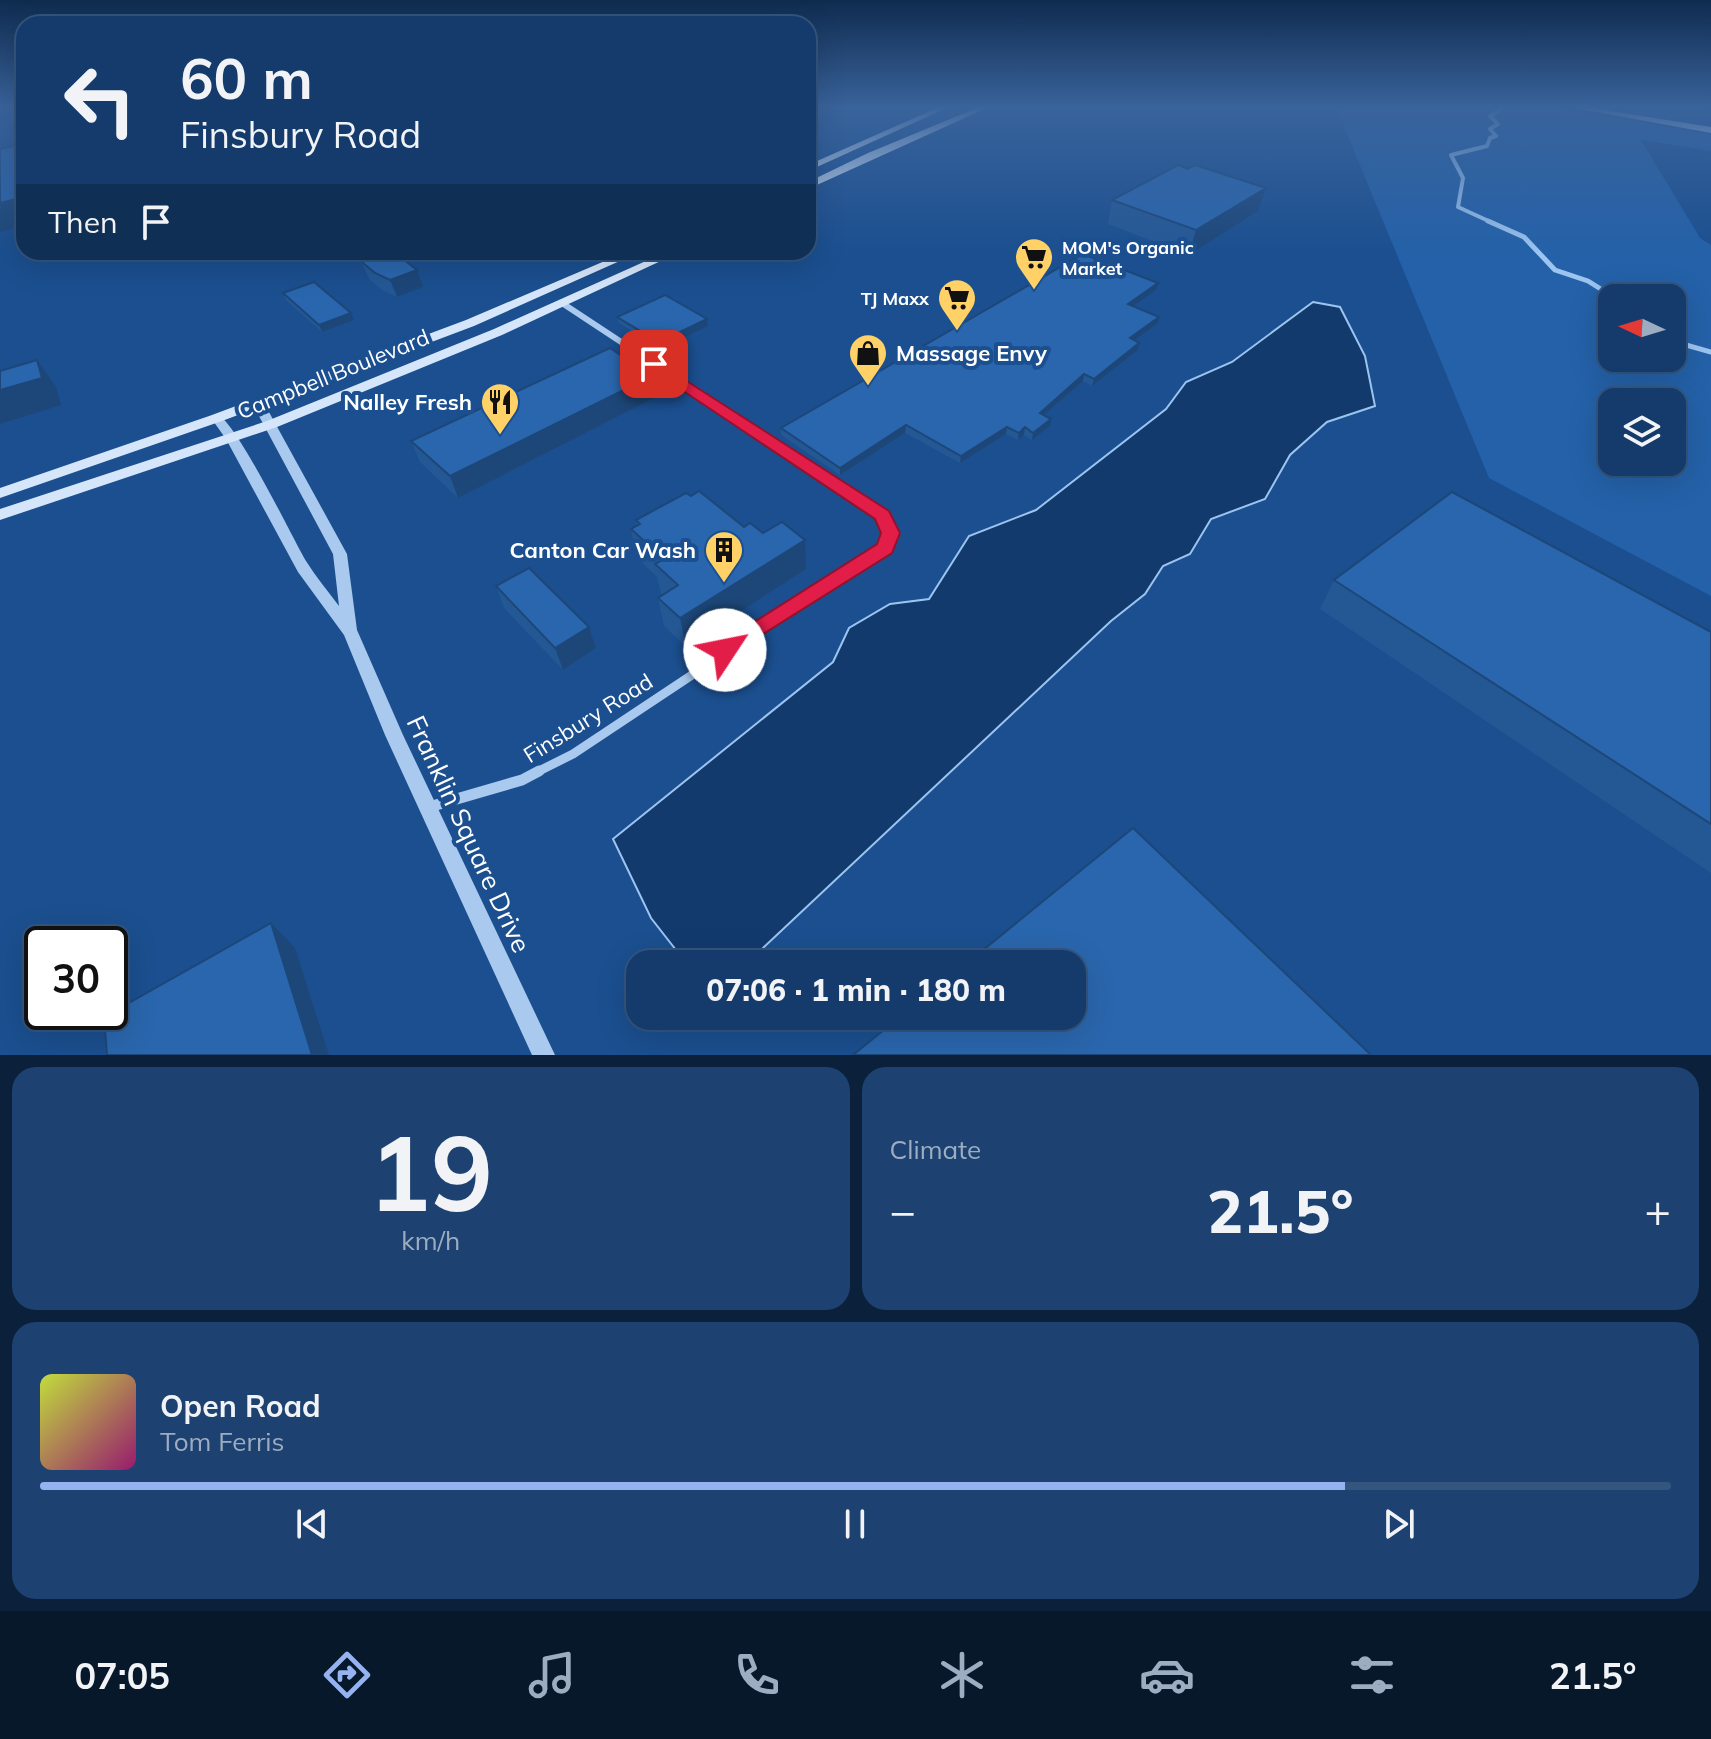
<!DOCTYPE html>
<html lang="en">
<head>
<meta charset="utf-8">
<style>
  :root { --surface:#143b6b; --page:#1d4271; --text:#f1f3f6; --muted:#9dadc1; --line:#33557e; --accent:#95b2f1 }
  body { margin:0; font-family:Mulish,sans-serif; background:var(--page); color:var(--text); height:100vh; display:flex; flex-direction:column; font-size:30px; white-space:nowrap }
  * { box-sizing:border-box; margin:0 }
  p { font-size:26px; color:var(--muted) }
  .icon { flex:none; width:44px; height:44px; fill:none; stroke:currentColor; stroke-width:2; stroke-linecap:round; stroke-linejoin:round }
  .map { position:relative; height:1055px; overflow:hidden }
  .side { display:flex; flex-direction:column; gap:12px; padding:12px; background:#0b203b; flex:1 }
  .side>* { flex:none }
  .guide { position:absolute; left:16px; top:16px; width:800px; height:244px; border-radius:24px; box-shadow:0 8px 32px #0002,0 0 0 2px var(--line); background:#143b6b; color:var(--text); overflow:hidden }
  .needle { width:52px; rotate:274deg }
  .controls { position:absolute; left:1598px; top:284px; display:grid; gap:16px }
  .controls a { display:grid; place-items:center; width:88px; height:88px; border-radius:16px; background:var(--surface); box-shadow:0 8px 32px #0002,0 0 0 2px var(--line); font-size:40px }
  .speed { position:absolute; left:24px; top:926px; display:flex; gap:16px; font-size:40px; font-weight:700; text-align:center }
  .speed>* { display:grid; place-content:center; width:104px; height:104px; border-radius:50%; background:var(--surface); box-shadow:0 8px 32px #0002,0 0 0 2px var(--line); line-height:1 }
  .speed .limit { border:4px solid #111; border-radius:12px; background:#fff; color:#111 }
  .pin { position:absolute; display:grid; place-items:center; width:68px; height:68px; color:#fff; margin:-34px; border-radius:16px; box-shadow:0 4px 12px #0006 }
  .me { position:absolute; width:88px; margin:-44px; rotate:56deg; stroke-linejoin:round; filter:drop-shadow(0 0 6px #0008) }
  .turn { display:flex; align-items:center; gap:28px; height:168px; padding:0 32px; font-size:36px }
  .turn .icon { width:104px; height:104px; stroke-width:2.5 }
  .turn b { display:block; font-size:56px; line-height:68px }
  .then { display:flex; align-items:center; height:76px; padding:0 32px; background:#0003; gap:16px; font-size:30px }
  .big { font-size:60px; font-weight:800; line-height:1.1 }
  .side .card { flex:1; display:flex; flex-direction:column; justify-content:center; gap:12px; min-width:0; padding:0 28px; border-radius:24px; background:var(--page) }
  .side .dial { align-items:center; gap:0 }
  .dial b { font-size:104px; line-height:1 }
  .song { display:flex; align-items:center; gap:24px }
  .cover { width:96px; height:96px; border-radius:12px; background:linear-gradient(135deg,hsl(70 70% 55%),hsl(320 70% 35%)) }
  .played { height:8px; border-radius:4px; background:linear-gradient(90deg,var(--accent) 80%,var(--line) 80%) }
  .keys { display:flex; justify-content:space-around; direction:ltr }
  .heat { display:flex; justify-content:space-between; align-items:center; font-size:44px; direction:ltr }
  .side .tiles { flex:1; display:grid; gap:12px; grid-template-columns:1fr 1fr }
  .card:last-child { grid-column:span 2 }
  .trip { position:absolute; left:626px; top:950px; width:460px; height:80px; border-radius:24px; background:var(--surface); box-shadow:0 8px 32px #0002,0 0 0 2px var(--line); font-weight:800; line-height:80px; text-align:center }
  .dock { display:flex; height:128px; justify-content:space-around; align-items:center; background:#08182b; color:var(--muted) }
  .dock .icon { width:56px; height:56px }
  .dock .current { color:var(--accent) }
  .dock b { font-size:36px; color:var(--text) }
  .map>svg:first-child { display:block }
  .green { fill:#2461a8; fill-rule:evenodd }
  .water { fill:#123a6d; stroke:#9cc4f0; stroke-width:2 }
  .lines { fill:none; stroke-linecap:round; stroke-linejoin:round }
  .stream-far1 { stroke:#9cc4f0; stroke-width:4 }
  .stream { stroke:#9cc4f0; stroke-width:5 }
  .minor-far3 { stroke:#a9c9ee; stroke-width:6 }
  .minor-far2 { stroke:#a9c9ee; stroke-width:7 }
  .minor-far1 { stroke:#a9c9ee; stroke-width:9 }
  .minor { stroke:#a9c9ee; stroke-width:11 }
  .tertiary { fill:#a9c9ee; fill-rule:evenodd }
  .secondary { fill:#d6e6fa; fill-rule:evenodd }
  .wall { fill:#245895 }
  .shaded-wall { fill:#1d4779 }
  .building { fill:#2a66ad; stroke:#1d4779; stroke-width:2 }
  .route { fill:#e11d48; stroke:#92132f; stroke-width:2 }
  .labels { text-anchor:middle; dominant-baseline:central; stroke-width:8; stroke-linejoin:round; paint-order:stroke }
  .far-poi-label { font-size:18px; font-weight:bold; fill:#fff; stroke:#1b4f8f; text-anchor:start }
  .poi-label { font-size:22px; font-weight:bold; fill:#fff; stroke:#1b4f8f; text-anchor:end }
  .street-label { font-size:22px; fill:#fff; stroke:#1b4f8f }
  .near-street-label { font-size:26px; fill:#fff; stroke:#1b4f8f }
</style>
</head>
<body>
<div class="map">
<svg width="1711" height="1055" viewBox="0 0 1711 1055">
  <rect width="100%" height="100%" fill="#1b4f8f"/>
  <path class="green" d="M1336,107H1550L1711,134V151L1641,140L1700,238L1711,245V596L1489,478ZM1612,298H1672V358H1612ZM1612,402H1672V462H1612Z"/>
  <path class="water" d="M1313,302L1340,307L1365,356L1375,406L1327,422L1290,455L1265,499L1211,519L1190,554L1163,566L1145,594L1111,621L746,964H687L651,918L613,839L833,662L849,628L890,604L929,599L969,536L1036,510L1166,409L1186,382L1232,362Z"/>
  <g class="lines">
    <path class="stream-far1" d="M1493,223L1458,207L1463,178L1451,155L1487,146L1490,138L1496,136L1490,129L1498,124L1490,116L1504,107"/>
    <path class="stream" d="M1488,221L1524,237L1555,270L1588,281L1615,298
      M1672,341L1711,352"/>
    <path class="minor-far3" d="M562,303L659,367"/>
    <path class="minor-far2" d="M656,365L882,515L891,533L885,548"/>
    <path class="minor-far1" d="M535,773L573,754L886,546"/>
    <path class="minor" d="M429,807L522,780L539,771"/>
    <path class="tertiary" d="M258,399L264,403L347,554L357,630L403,735L555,1055H532L385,735L344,635L298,572L226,439L211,418L217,414C237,423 291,535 306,561C316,577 328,591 339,606L333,554L252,403Z"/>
    <path class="secondary" d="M939,107H949L808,171V165Z
      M979,107H989L808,189V182L868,153Z
      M1569,107H1585L1711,127V133Z
      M626,252H640L474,326L222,421L0,498V488L212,415L466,320Z
      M666,252H680L502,335L277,427L0,520V509L267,421L494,329Z"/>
  </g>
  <path class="wall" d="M1188,169L1266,188L1258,211L1189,255L1108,224L1112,200Z
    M356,252H394L423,287L397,297L382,290L370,280Z
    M1156,290L1133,306L1158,323L1134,340L1138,350L1092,386L1083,381L1044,415L1050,426L1032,440L1024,435L1018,440L1006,434L960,463L905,433L840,475L781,435V428Z
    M283,293L354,320L322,332L286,300Z
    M617,317L707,319L708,326L660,349L619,323Z
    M652,376L656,397L458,498L420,462L411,441Z
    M691,496L744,527L806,569L686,647L664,626L658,598L663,595L661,593L657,577L637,558L631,529L637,526L636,520Z
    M1334,580L1711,632V873L1320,609Z
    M496,586L589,627L596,648L563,670L504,608Z"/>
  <path class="shaded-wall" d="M1266,188L1258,211L1189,255L1196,230Z
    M24,197V225L0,232V203Z
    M417,270L423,287L397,297L390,280Z
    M1158,283L1156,290L1126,311L1128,304Z
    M351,313L354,320L322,332L319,325Z
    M1159,317L1158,323L1128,345L1130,338Z
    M707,319L708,326L660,349L659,342Z
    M1139,343L1138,350L1092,386L1094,379Z
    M37,360L56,387L61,405L0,424V390Z
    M1084,374L1083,381L1038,420L1040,413Z
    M652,376L656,397L458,498L450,476Z
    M1051,419L1050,426L1032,440L1033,433Z
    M906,425L905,433L840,475V468Z
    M1007,427L1006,434L960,463L961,456Z
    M1025,427L1024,435L1018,440L1019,433Z
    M805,540L806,569L686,647L680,618Z
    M589,627L596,648L563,670L555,648Z
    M271,923L295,948L329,1055H312Z"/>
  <path class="building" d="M24,144V197L0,203V149Z
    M1178,165L1188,169L1195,165L1266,188L1196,230L1112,200Z
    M358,252H394L417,270L390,280L375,273L363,263Z
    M1083,254L1158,283L1128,304L1159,317L1130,338L1139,343L1094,379L1084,374L1040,413L1051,419L1033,433L1025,427L1019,433L1007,427L961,456L906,425L840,468L781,428Z
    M314,282L351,313L319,325L283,293Z
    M665,295L707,319L659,342L617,317Z
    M610,348L652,376L450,476L411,441Z
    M37,360L42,378L0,390V371Z
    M699,491L744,527L750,523L763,533L782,522L805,540L680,618L658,598L678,585L655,564L664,559L631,529L640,524L636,520L686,493L691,496Z
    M1452,492L1711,632V824L1334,580Z
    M529,568L589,627L555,648L496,586Z
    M1133,828L1371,1055H853L901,1016H1072V964H966Z
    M271,923L312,1055H107L104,1017Z"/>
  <linearGradient id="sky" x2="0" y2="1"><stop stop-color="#0f2b4f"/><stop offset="0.42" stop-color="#39639b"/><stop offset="1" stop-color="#39639b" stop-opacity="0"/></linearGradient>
  <rect width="1711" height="254" fill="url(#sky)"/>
  <path class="route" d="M654,360L889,511L900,533L892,553L725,658L718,656L715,650L718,645L877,544L881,533L875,519L649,368V361Z"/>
  <defs>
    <symbol id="supermarket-pin" viewBox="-11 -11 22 30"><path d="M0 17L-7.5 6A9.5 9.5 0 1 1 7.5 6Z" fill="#ffd166" stroke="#1b4f8f"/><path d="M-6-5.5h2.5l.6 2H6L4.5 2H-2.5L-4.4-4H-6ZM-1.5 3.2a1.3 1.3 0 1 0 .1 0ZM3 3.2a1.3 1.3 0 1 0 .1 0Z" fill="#111"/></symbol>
    <symbol id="shop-pin" viewBox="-11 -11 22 30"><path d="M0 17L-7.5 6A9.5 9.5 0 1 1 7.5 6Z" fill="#ffd166" stroke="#1b4f8f"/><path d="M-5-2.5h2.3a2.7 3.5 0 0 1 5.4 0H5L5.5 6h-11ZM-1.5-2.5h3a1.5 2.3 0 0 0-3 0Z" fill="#111"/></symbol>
    <symbol id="restaurant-pin" viewBox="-11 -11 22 30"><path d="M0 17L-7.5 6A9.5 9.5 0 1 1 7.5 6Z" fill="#ffd166" stroke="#1b4f8f"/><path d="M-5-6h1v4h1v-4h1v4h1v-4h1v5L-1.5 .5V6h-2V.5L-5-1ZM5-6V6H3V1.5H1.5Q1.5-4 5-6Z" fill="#111"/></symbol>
    <symbol id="building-pin" viewBox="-11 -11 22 30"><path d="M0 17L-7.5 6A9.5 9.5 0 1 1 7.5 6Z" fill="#ffd166" stroke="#1b4f8f"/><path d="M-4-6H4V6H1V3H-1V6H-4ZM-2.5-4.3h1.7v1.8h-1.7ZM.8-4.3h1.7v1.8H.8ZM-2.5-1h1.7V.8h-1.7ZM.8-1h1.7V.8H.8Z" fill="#111"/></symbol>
  </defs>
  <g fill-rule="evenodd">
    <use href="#supermarket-pin" x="1012" y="235" width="44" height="60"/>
    <use href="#supermarket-pin" x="935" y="276" width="44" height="60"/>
    <use href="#shop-pin" x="846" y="331" width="44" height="60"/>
    <use href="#restaurant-pin" x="478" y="380" width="44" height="60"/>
    <use href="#building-pin" x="702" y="528" width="44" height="60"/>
  </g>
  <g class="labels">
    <g class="far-poi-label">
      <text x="1062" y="247">MOM's Organic<tspan x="1062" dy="21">Market</tspan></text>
      <text x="929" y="298" text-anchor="end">TJ Maxx</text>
    </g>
    <g class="poi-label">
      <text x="896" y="353" text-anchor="start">Massage Envy</text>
      <text x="472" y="402">Nalley Fresh</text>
      <text x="696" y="550">Canton Car Wash</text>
    </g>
    <g class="street-label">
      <text transform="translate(333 374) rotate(-22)">Campbell Boulevard</text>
      <text transform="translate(588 718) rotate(-32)">Finsbury Road</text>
    </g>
    <g class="near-street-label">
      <text transform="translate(469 834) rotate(65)">Franklin Square Drive</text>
    </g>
  </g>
</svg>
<div class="controls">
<a><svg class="needle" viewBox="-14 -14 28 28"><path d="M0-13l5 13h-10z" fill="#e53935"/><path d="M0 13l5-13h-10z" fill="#9dadc1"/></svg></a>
<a><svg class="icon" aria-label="layers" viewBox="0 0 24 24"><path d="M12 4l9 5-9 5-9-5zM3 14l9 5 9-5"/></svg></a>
</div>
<div class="speed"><div class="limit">30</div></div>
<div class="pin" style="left:654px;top:364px;background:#d93025"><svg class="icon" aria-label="arrive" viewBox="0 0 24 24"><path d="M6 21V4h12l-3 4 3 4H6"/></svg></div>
<svg class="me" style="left:725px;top:650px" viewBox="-20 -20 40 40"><circle r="19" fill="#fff"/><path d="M0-13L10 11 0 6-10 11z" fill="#e11d48"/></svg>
<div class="trip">07:06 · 1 min · 180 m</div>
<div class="guide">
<div class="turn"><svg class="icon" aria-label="left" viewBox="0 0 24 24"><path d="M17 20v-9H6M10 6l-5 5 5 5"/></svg><div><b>60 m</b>Finsbury Road</div></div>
<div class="then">Then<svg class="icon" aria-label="arrive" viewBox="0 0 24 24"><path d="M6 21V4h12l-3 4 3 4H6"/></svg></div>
</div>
</div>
<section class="side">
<div class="tiles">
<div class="card dial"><b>19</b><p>km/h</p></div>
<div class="card"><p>Climate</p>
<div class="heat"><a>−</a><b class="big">21.5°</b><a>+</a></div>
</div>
<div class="card">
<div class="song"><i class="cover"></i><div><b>Open Road</b><p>Tom Ferris</p></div></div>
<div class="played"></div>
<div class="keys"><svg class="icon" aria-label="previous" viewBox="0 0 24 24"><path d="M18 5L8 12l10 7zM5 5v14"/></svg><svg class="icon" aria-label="pause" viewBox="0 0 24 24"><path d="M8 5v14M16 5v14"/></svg><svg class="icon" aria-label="next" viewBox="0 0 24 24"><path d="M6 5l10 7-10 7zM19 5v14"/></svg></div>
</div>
</div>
</section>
<nav class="dock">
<b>07:05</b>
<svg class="icon current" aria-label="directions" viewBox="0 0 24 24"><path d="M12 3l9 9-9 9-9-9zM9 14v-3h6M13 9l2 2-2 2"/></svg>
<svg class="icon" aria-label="music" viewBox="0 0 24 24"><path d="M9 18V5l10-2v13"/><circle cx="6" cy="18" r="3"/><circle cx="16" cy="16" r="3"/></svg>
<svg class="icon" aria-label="phone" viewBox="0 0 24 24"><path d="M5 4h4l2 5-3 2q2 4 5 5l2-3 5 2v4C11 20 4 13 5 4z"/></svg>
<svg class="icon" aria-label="climate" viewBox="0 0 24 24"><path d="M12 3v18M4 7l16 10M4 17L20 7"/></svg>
<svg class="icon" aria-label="car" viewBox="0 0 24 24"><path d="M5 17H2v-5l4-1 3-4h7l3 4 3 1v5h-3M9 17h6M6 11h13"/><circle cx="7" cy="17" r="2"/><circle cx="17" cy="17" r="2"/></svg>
<svg class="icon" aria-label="filters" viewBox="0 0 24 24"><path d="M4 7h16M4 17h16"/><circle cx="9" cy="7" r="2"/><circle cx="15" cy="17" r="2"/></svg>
<b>21.5°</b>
</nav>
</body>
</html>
